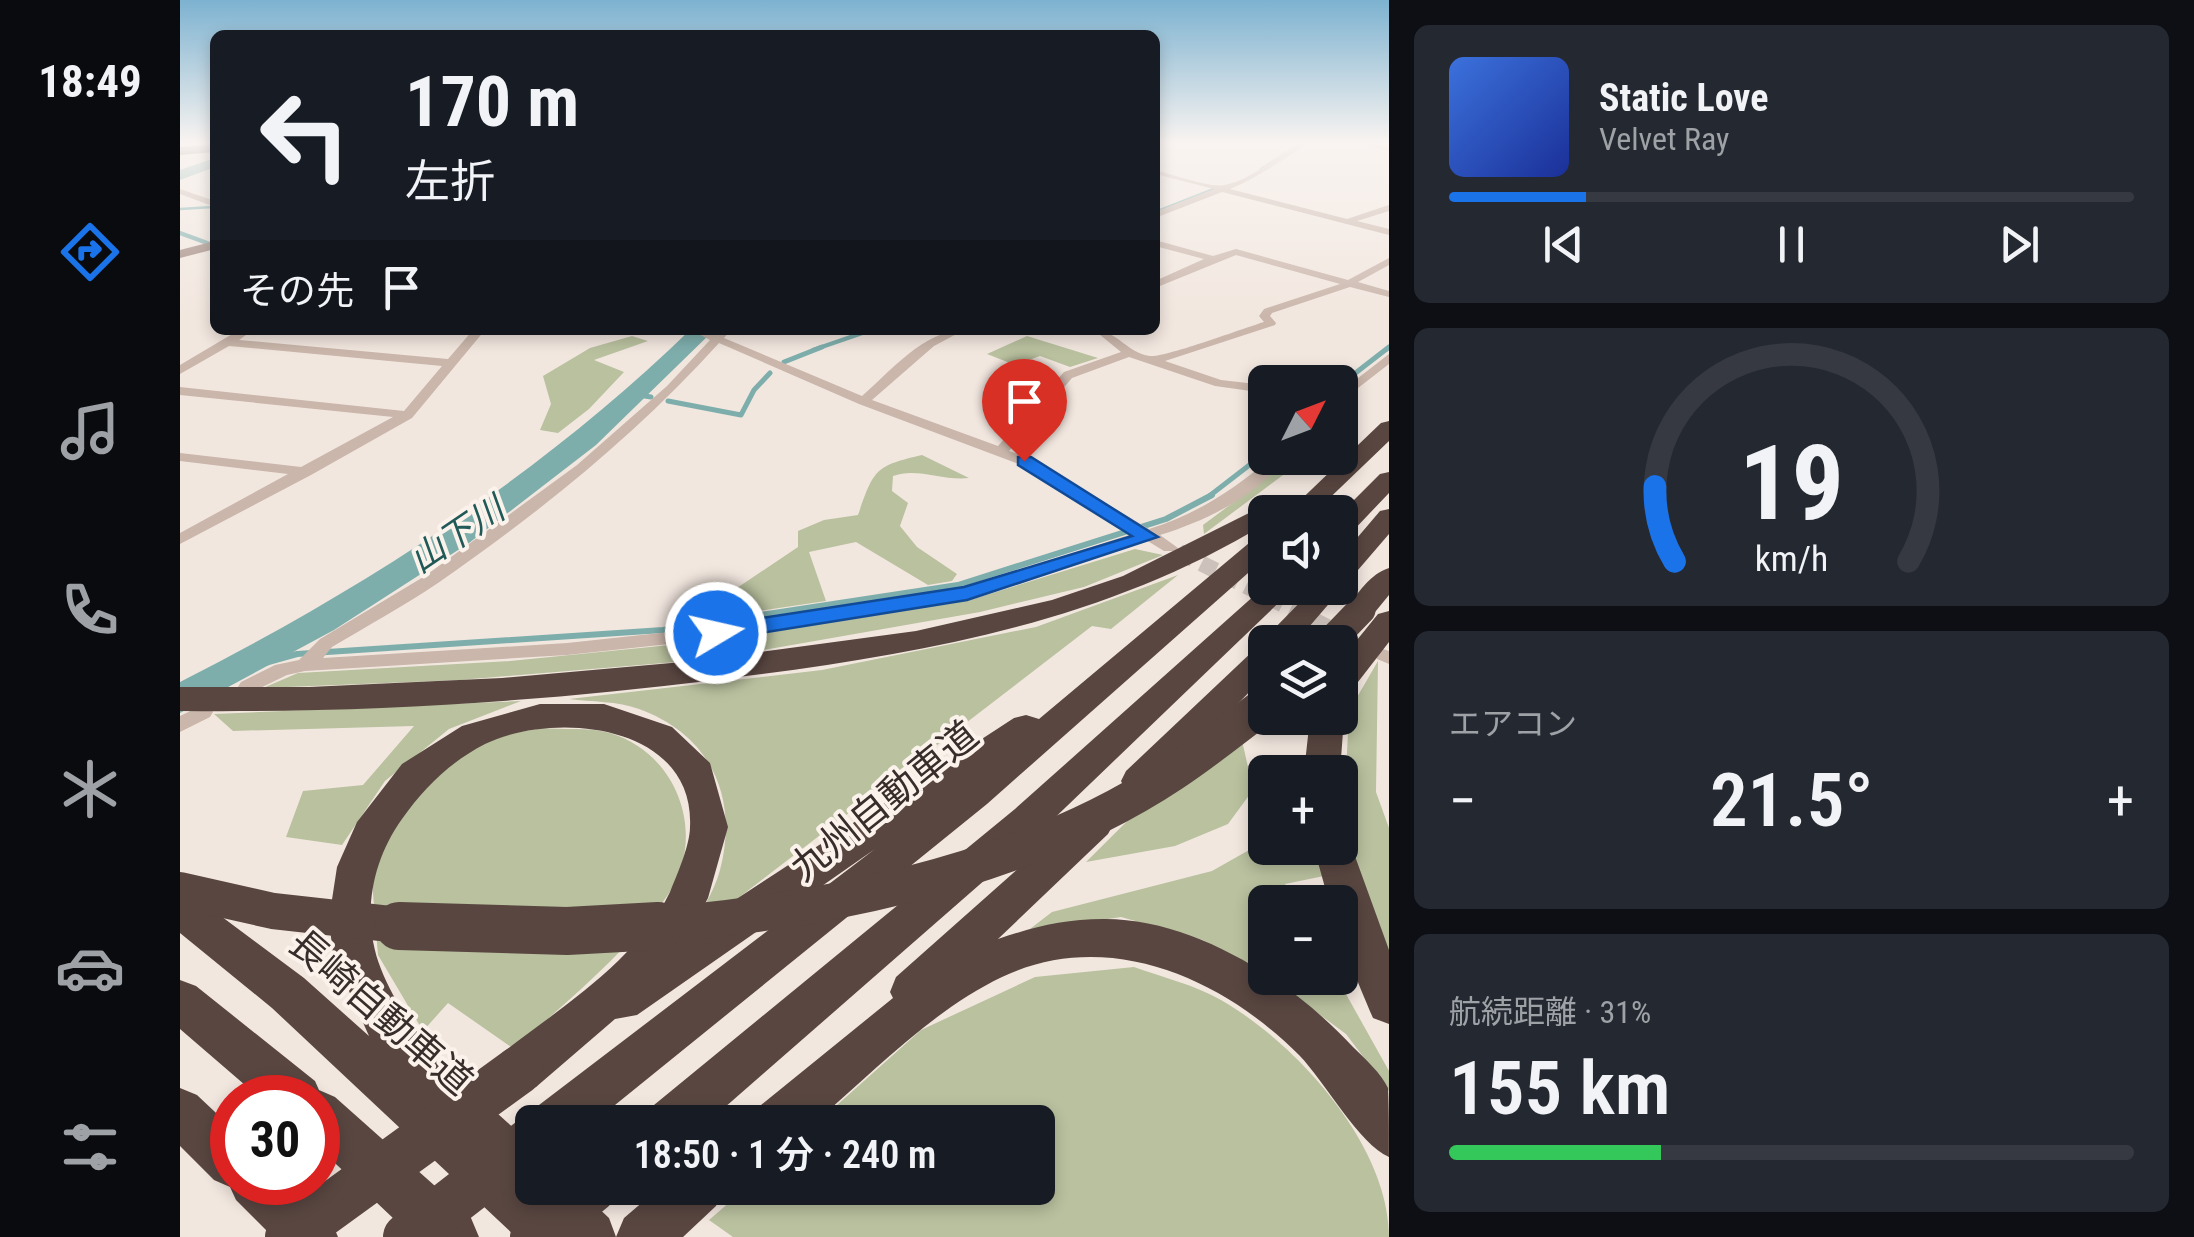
<!DOCTYPE html>
<html lang="ja">
<head>
<meta charset="utf-8">
<style>
  :root { --surface:#171b24; --page:#242831; --text:#f1f3f6; --muted:#9ea1a6; --line:#363941; --accent:#1a73e8 }
  body { margin:0; font-family:"Roboto Condensed","Noto Sans JP",sans-serif; background:var(--page); color:var(--text); height:100vh; display:flex; flex-direction:column; font-size:38px; white-space:nowrap }
  * { box-sizing:border-box; margin:0 }
  p { font-size:32px; color:var(--muted) }
  .icon { flex:none; width:55px; height:55px; fill:none; stroke:currentColor; stroke-width:2; stroke-linecap:round; stroke-linejoin:round }
  .map { position:relative; flex:1; overflow:hidden }
  .sheet { display:flex; flex-direction:column; gap:25px; padding:25px; background:#0d0f14; width:805px }
  .sheet>* { flex:none }
  .guide { position:absolute; left:30px; top:30px; width:950px; height:305px; border-radius:15px; box-shadow:0 5px 15px #0003; background:#171b24; color:var(--text); overflow:hidden }
  .needle { width:65px; rotate:48deg }
  .buttons { position:absolute; left:1068px; top:365px; display:grid; gap:20px }
  .buttons a { display:grid; place-items:center; width:110px; height:110px; border-radius:15px; background:var(--surface); box-shadow:0 5px 15px #0003; font-size:50px }
  .speed { position:absolute; left:30px; top:1075px; display:flex; gap:20px; font-size:50px; font-weight:700; text-align:center }
  .speed>* { display:grid; place-content:center; width:130px; height:130px; border-radius:50%; background:var(--surface); box-shadow:0 5px 15px #0003; line-height:1 }
  .speed .limit { border:15px solid #d22; background:#fff; color:#111 }
  .pin { position:absolute; display:grid; place-items:center; width:85px; height:85px; color:#fff; margin:-102px -42px; border-radius:50% 50% 50% 0; rotate:-45deg; box-shadow:0 0 10px #0007 }
  .pin .icon { rotate:45deg }
  .me { position:absolute; width:110px; margin:-55px; rotate:81deg; stroke-linejoin:round; filter:drop-shadow(0 0 8px #0008) }
  .turn { display:flex; align-items:center; gap:35px; height:210px; padding:0 30px; font-size:45px }
  .turn .icon { width:130px; height:130px; stroke-width:2.5 }
  .turn b { display:block; font-size:70px; line-height:85px }
  .then { display:flex; align-items:center; height:95px; padding:0 30px; background:#0003; gap:20px; font-size:38px }
  .big { font-size:75px; font-weight:600; line-height:1.1 }
  .sheet .card { flex:1; display:flex; flex-direction:column; justify-content:center; gap:15px; min-width:0; padding:0 35px; border-radius:15px; background:var(--page) }
  .sheet .dial { align-items:center; gap:0 }
  .dial svg { height:260px; overflow:visible; fill:none; stroke:var(--line); stroke-width:7; stroke-linecap:round; text-anchor:middle }
  .dial text { fill:var(--text); stroke:none }
  .song { display:flex; align-items:center; gap:30px }
  .cover { width:120px; height:120px; border-radius:15px; background:linear-gradient(135deg,hsl(220 70% 55%),hsl(230 70% 35%)) }
  .played { height:10px; border-radius:5px; background:linear-gradient(90deg,var(--accent) 20%,var(--line) 20%) }
  .keys { display:flex; justify-content:space-around; direction:ltr }
  .heat { display:flex; justify-content:space-between; align-items:center; font-size:55px; direction:ltr }
  .charge { height:15px; border-radius:8px; background:linear-gradient(90deg,#34c759 31%,var(--line) 0) }
  .trip { position:absolute; left:335px; top:1105px; width:540px; height:100px; border-radius:15px; background:var(--surface); box-shadow:0 5px 15px #0003; font-weight:600; line-height:100px; text-align:center }
  main { display:flex; flex:1; min-height:0 }
  .dock { display:flex; flex-direction:column; width:180px; justify-content:space-around; align-items:center; background:#090b0e; color:var(--muted) }
  .dock .icon { width:70px; height:70px }
  .dock .active { color:var(--accent) }
  .dock b { font-size:45px; color:var(--text) }
  .map>svg:first-child { display:block }
  .green { fill:#b9c19f }
  .lines { fill:none; stroke-linecap:round; stroke-linejoin:round }
  .stream-far3 { stroke:#7eaeac; stroke-width:2.5 }
  .stream-far2 { stroke:#7eaeac; stroke-width:4 }
  .stream-far1 { stroke:#7eaeac; stroke-width:5 }
  .stream { stroke:#7eaeac; stroke-width:6 }
  .river { fill:#7eaeac; fill-rule:evenodd }
  .street-tunnel { stroke:#cdc2bb; stroke-width:16; stroke-dasharray:16 9; stroke-linecap:butt }
  .street { fill:#cab6ab; fill-rule:evenodd }
  .secondary { fill:#9e857c; fill-rule:evenodd }
  .highway { fill:#594641; fill-rule:evenodd }
  .highway-bridge-far2 { stroke:#594641; stroke-width:29 }
  .highway-bridge-far1 { stroke:#594641; stroke-width:36 }
  .highway-bridge { stroke:#594641; stroke-width:48 }
  .route { fill:#1a73e8; stroke:#114b97; stroke-width:2.5 }
  .labels { text-anchor:middle; dominant-baseline:central; stroke-width:8; stroke-linejoin:round; paint-order:stroke }
  .water-label { font-size:35px; font-style:italic; fill:#205957; stroke:#faf2eb }
  .near-street-label { font-size:38px; fill:#382d2a; stroke:#faf2eb }
</style>
</head>
<body>
<main>
<nav class="dock">
<b>18:49</b>
<svg class="icon active" aria-label="directions" viewBox="0 0 24 24"><path d="M12 3l9 9-9 9-9-9zM9 14v-3h6M13 9l2 2-2 2"/></svg>
<svg class="icon" aria-label="music" viewBox="0 0 24 24"><path d="M9 18V5l10-2v13"/><circle cx="6" cy="18" r="3"/><circle cx="16" cy="16" r="3"/></svg>
<svg class="icon" aria-label="phone" viewBox="0 0 24 24"><path d="M5 4h4l2 5-3 2q2 4 5 5l2-3 5 2v4C11 20 4 13 5 4z"/></svg>
<svg class="icon" aria-label="climate" viewBox="0 0 24 24"><path d="M12 3v18M4 7l16 10M4 17L20 7"/></svg>
<svg class="icon" aria-label="car" viewBox="0 0 24 24"><path d="M5 17H2v-5l4-1 3-4h7l3 4 3 1v5h-3M9 17h6M6 11h13"/><circle cx="7" cy="17" r="2"/><circle cx="17" cy="17" r="2"/></svg>
<svg class="icon" aria-label="filters" viewBox="0 0 24 24"><path d="M4 7h16M4 17h16"/><circle cx="9" cy="7" r="2"/><circle cx="15" cy="17" r="2"/></svg>
</nav>
<div class="map">
<svg width="1209" height="1237" viewBox="0 0 1209 1237">
  <rect width="100%" height="100%" fill="#f2e7df"/>
  <path class="green" d="M452,336L468,341L414,360L444,372L409,409L378,433L360,430L371,404L363,376L410,348Z
    M847,336L918,358L890,367L860,356L835,365L807,354Z
    M742,455L789,478C762,481 737,467 713,476L712,491L728,503L720,526L737,547L777,574L772,581L748,585L676,542L629,552L646,601L559,614L551,592L618,547V531L644,520L678,515C694,470 694,466 742,455Z
    M1113,458H1126L1024,534L1023,525Z
    M955,549L983,555L904,587L800,612L532,659L280,680L83,688L118,673L330,661L520,642L790,600Z
    M998,575L931,629L912,626L505,939C517,918 534,893 540,870C559,798 531,735 459,709C438,701 411,702 389,699L642,670L856,627Z
    M1198,661L1196,792L1209,828V958L1181,895L1165,794L1169,711Z
    M341,701L269,729L205,781L162,845L106,837L123,791L183,785L234,726L53,731L34,714Z
    M1056,713L1073,790L1048,824L995,846L906,862Z
    M362,728C383,730 410,727 430,733C500,754 529,840 485,899C444,955 386,1002 334,1049L268,1003L243,1031L198,955L192,881L216,814L257,769L308,738Z
    M1085,841V848H1137L1144,876L1105,884L1115,902H1085V975L1023,940L941,917L846,932L872,912L1032,871Z
    M954,967C982,977 1015,985 1041,1000C1116,1043 1209,1145 1209,1237H553L529,1220L566,1188H858V1122H638L741,1030L855,977Z
    M1090,978H1157L1209,1071V1091L1166,1034Z"/>
  <g class="lines">
    <path class="stream-far3" d="M1081,169L1117,146
      M0,209L33,207
      M975,212L1034,189
      M0,233L4,235"/>
    <path class="stream-far2" d="M0,233L30,244
      M633,350L691,330
      M1206,350L1209,347"/>
    <path class="stream-far1" d="M604,362L642,347
      M1160,385L1209,347
      M458,395L471,397
      M488,401L561,415L574,390L590,373
      M1028,497L1085,453"/>
    <path class="stream" d="M53,672L117,654L483,630L778,585L986,519L1032,495"/>
    <path class="river" d="M35,158V167L0,180V170Z
      M510,330H534L416,445L289,543L154,630L0,713V682C187,587 359,476 510,330Z"/>
    <path class="street-tunnel" d="M999,552L1195,651"/>
    <path class="street" d="M975,143H986L975,147Z
      M1120,143H1129C1103,159 1078,178 1050,189L1167,219L1209,205V211L1177,221L1209,229V235L1042,192L975,218V212L1034,189L975,174V170C992,174 1029,188 1044,185C1072,180 1095,156 1120,143Z
      M1182,143L1209,147V151L1183,144Z
      M0,189L35,201V207L0,194Z
      M975,240L1033,256L1056,249L1168,280L1209,258V265L1178,282L1209,291V297L1170,287L1092,313L1090,316L1096,323L1095,325L985,361L1041,380L1085,385V393L1035,386L949,357L892,378L829,451L849,458L969,529C1017,514 1053,490 1091,458H1106C1076,496 1026,521 980,535L998,548L996,551H984L966,540L787,598L536,639L387,655L125,671L107,675L68,694L61,692L58,687L61,682L95,665L119,660L140,639L245,576L397,465L487,386L530,340L511,330H527L535,334L539,330H551L544,338L682,396C710,372 744,330 784,330L754,346L692,400L818,446L884,372L941,352L914,330C937,330 947,353 970,356C984,358 1064,328 1084,322L1079,316L1084,309L1160,284L1056,255L975,288V281L1024,259L975,246ZM539,343L679,404L839,464L955,533L785,588L536,627L387,643L143,658L152,647C187,626 224,606 258,583C359,513 456,435 539,343Z
      M59,330H73L59,340L268,359L293,330H305L232,418L131,475L0,544V533L108,474L0,461V453L121,467L213,417L0,395V387L224,411L262,366L49,346L0,374V365Z
      M856,330H883C877,335 862,335 856,330Z
      M1209,354V364L1160,402V392Z
      M1203,649L1209,651V664L1197,659L1194,655Z
      M23,705L30,707L33,712L30,717L0,732V716Z"/>
    <path class="secondary" d="M35,241V249L0,258V250Z"/>
    <path class="highway" d="M35,144V152L0,155V147Z
      M1209,421V441L1135,512H1108L1201,423Z
      M1209,472V493L1169,535L1160,537V514L1200,474Z
      M1085,505L1098,512H1085V524C917,626 729,656 536,680C358,702 179,713 0,711V687H129L322,678L514,661L736,631L872,600L943,576Z
      M1209,509V534L1116,642L1085,644L1088,635L1134,588H1160V558L1200,511Z
      M1085,536V558L807,804L414,1122H351L359,1105L695,849L457,1015L435,1019L356,1087L339,1094L322,1087L315,1070L322,1053C379,1009 458,960 490,892C497,875 510,845 510,827C515,724 375,710 305,744C270,762 244,788 222,819C191,862 181,919 201,969C229,1041 298,1094 352,1145V1188H397L429,1218L436,1237L444,1218L479,1188H544L536,1206L503,1237H336L92,1008L0,933V891L14,896L124,978L189,1036L153,955L149,919L157,867L177,822L222,764L282,726L360,704H424L492,727L530,763L548,827L528,898L512,928L834,718L846,715L859,719L1075,538Z
      M1209,568V595L1191,617H1171L1166,610C1176,595 1191,573 1209,568Z
      M1085,586L1114,588L861,831L528,1122H467L474,1105L835,809Z
      M1209,611V642L1171,691L1160,694V661L1198,614Z
      M1085,646V676L972,791L959,795L946,791L941,781L946,771L1074,650Z
      M1160,711L1164,718L1160,772H1124L1130,718H1160Z
      M915,808L928,812L934,823L928,834L818,939C853,927 885,919 923,919C1015,918 1114,983 1173,1047C1185,1059 1201,1073 1208,1088C1209,1105 1209,1138 1209,1157C1179,1144 1146,1083 1119,1055C1042,978 928,927 822,977C751,1011 694,1072 635,1122H574L581,1105L713,998L710,992L716,977L902,812Z
      M1160,834L1172,848L1209,950V1024L1193,1018C1177,980 1160,944 1160,902H1149L1134,848H1160Z
      M0,980L16,986L135,1081L139,1090L155,1097L291,1218L299,1237H233L138,1147V1098H80L0,1029Z
      M0,1088L17,1095L52,1128V1182H112L150,1218L158,1237H93L56,1200L50,1187L34,1180L0,1146Z"/>
    <path class="highway-bridge-far2" d="M1150,642L1181,610"/>
    <path class="highway-bridge-far1" d="M0,890L93,911L246,928
      M439,928C623,916 837,877 993,773C1025,752 1054,728 1085,705"/>
    <path class="highway-bridge" d="M219,926L387,931L478,926
      M109,1237L339,1070
      M227,1237L352,1140
      M354,1237L413,1188"/>
  </g>
  <linearGradient id="sky" x2="0" y2="1"><stop stop-color="#7db2d0"/><stop offset="0.45" stop-color="#f9f4f1"/><stop offset="1" stop-color="#f9f4f1" stop-opacity="0"/></linearGradient>
  <rect width="1209" height="317" fill="url(#sky)"/>
  <path class="route" d="M838,457H851L978,537L787,600L536,640L524,633L536,625L784,587L952,536L838,465Z"/>
  <g class="labels">
    <g class="water-label">
      <text transform="translate(277 535) rotate(-34)">山下川</text>
    </g>
    <g class="near-street-label">
      <text transform="translate(704 801) rotate(-39)">九州自動車道</text>
      <text transform="translate(201 1012) rotate(41)">長崎自動車道</text>
    </g>
  </g>
</svg>
<div class="buttons">
<a><svg class="needle" viewBox="-14 -14 28 28"><path d="M0-13l5 13h-10z" fill="#e53935"/><path d="M0 13l5-13h-10z" fill="#9ea1a6"/></svg></a>
<a><svg class="icon" aria-label="sound" viewBox="0 0 24 24"><path d="M4 9h4l5-4v14l-5-4H4zM17 9q2 3 0 6"/></svg></a>
<a><svg class="icon" aria-label="layers" viewBox="0 0 24 24"><path d="M12 4l9 5-9 5-9-5zM3 14l9 5 9-5"/></svg></a>
<a>+</a>
<a>−</a>
</div>
<div class="speed"><div class="limit">30</div></div>
<div class="pin" style="left:844px;top:461px;background:#d93025"><svg class="icon" aria-label="arrive" viewBox="0 0 24 24"><path d="M6 21V4h12l-3 4 3 4H6"/></svg></div>
<svg class="me" style="left:536px;top:633px" viewBox="-20 -20 40 40"><circle r="17" fill="#1a73e8" stroke="#fff" stroke-width="3"/><path d="M0-11L8 9 0 5-8 9z" fill="#fff"/></svg>
<div class="trip">18:50 · 1 分 · 240 m</div>
<div class="guide">
<div class="turn"><svg class="icon" aria-label="left" viewBox="0 0 24 24"><path d="M17 20v-9H6M10 6l-5 5 5 5"/></svg><div><b>170 m</b>左折</div></div>
<div class="then">その先<svg class="icon" aria-label="arrive" viewBox="0 0 24 24"><path d="M6 21V4h12l-3 4 3 4H6"/></svg></div>
</div>
</div>
<section class="sheet">
<div class="card">
<div class="song"><i class="cover"></i><div><b>Static Love</b><p>Velvet Ray</p></div></div>
<div class="played"></div>
<div class="keys"><svg class="icon" aria-label="previous" viewBox="0 0 24 24"><path d="M18 5L8 12l10 7zM5 5v14"/></svg><svg class="icon" aria-label="pause" viewBox="0 0 24 24"><path d="M8 5v14M16 5v14"/></svg><svg class="icon" aria-label="next" viewBox="0 0 24 24"><path d="M6 5l10 7-10 7zM19 5v14"/></svg></div>
</div>
<div class="card dial"><svg viewBox="0 0 100 80">
<path d="M14 69A42 42 0 1 1 86 69"/>
<path d="M14 69A42 42 0 0 1 8 46" stroke="#1a73e8"/>
<text x="50" y="56" font-size="32" font-weight="700">19</text>
<text x="50" y="72" font-size="11">km/h</text>
</svg></div>
<div class="card"><p>エアコン</p>
<div class="heat"><a>−</a><b class="big">21.5°</b><a>+</a></div>
</div>
<div class="card"><p>航続距離 · 31%</p><b class="big">155 km</b><div class="charge"></div></div>
</section>
</main>
</body>
</html>
